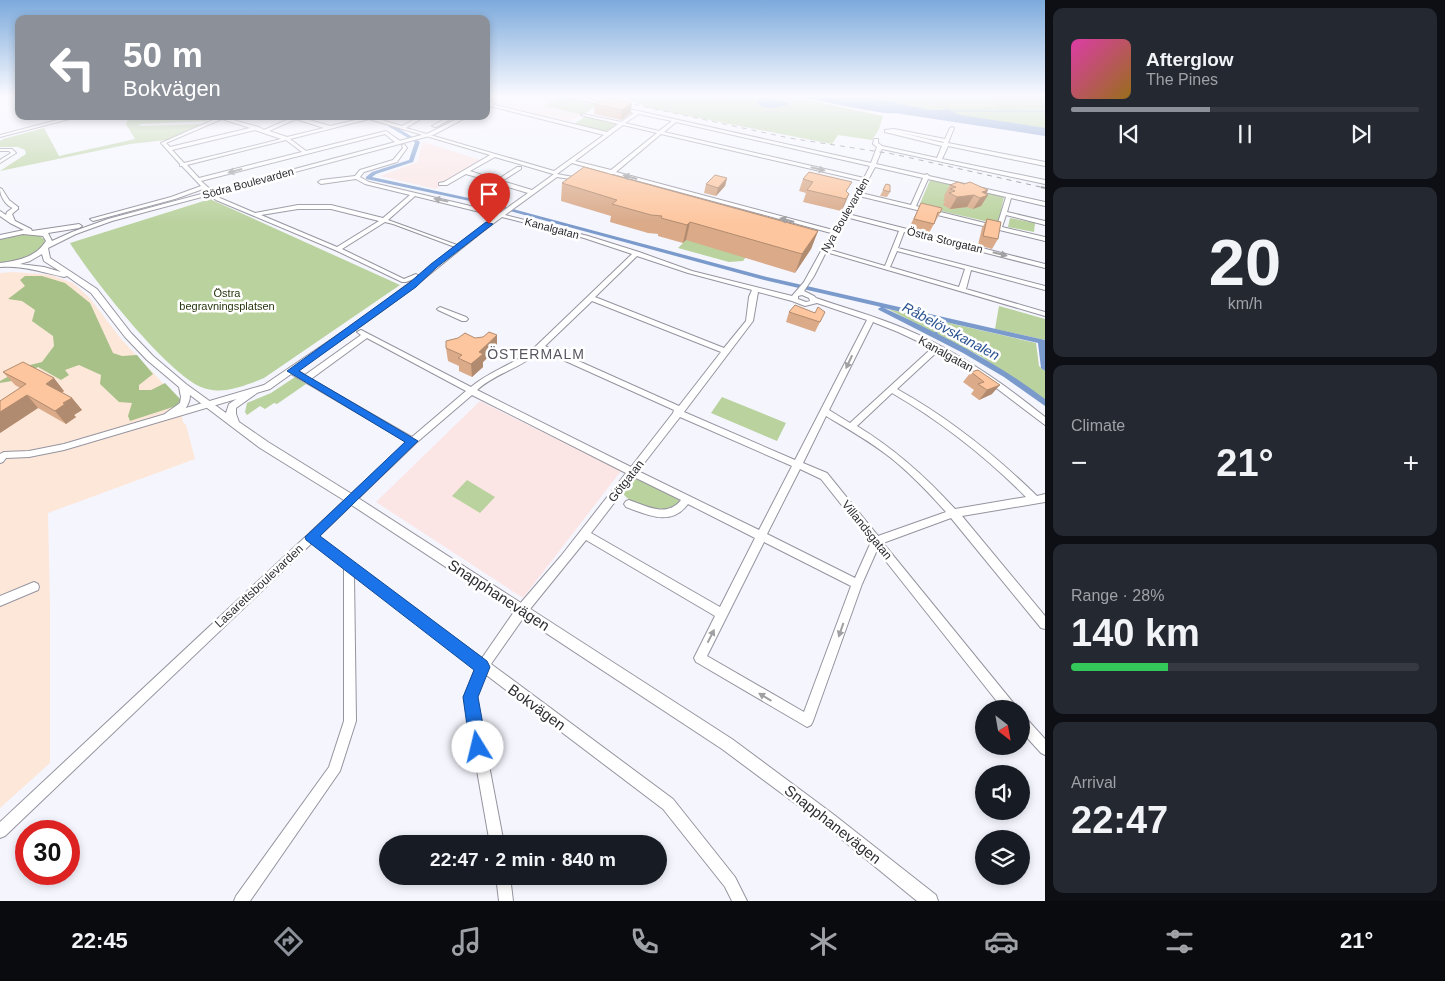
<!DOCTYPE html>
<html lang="en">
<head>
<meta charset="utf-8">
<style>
  :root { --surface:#171b24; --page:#242831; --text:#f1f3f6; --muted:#9ea1a6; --line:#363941; --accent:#8c9099 }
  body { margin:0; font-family:Arial,sans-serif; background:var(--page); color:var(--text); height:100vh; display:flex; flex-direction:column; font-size:19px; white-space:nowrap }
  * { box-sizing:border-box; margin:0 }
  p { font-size:16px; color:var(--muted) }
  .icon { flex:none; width:28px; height:28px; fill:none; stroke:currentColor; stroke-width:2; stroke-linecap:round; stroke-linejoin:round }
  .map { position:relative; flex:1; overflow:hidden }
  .drawer { display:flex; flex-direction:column; gap:8px; padding:8px; background:#0d0f14; width:400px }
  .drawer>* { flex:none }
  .hud { position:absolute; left:15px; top:15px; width:475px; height:105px; border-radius:10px; box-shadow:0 2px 8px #0003; background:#8c9099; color:#fff; overflow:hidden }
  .needle { width:32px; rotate:149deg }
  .controls { position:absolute; left:975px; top:700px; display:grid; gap:10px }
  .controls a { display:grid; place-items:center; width:55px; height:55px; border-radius:50%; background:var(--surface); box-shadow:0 2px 8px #0003; font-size:25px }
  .speed { position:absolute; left:15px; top:820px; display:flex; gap:10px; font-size:25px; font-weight:700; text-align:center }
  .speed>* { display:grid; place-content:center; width:65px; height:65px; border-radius:50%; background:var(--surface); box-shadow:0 2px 8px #0003; line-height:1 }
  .speed .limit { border:8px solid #d22; background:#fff; color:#111 }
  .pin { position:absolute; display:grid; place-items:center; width:42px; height:42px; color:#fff; margin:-51px -21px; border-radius:50% 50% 50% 0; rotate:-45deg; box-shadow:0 0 5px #0007 }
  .pin .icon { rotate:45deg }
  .me { position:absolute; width:55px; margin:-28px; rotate:351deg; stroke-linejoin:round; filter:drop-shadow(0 0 4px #0008) }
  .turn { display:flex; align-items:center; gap:18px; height:105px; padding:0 25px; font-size:22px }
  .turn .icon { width:65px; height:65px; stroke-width:2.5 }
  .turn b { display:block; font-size:35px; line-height:42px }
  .big { font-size:38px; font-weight:800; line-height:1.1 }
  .drawer .tile { flex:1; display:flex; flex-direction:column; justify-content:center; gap:8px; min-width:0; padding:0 18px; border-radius:10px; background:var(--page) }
  .drawer .dial { align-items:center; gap:0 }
  .dial b { font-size:65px; line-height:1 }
  .song { display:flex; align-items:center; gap:15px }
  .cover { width:60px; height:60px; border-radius:8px; background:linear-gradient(135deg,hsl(320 70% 55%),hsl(40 70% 35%)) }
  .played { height:5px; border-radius:2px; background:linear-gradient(90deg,var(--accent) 40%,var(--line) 40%) }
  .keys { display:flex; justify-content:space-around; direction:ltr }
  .heat { display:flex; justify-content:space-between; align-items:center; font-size:28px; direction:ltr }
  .charge { height:8px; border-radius:4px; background:linear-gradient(90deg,#34c759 28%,var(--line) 0) }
  .trip { position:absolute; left:379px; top:835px; width:288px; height:50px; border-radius:25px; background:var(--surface); box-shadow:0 2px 8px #0003; font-weight:800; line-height:50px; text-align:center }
  .tabs { display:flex; height:80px; justify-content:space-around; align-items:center; background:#090b0e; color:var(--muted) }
  .tabs .icon { width:35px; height:35px }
  .tabs .active { color:var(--accent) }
  .tabs b { font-size:22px; color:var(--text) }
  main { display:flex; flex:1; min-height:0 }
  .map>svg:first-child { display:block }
  .education { fill:#fce6e5 }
  .medical { fill:#fde7d9 }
  .green { fill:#bad29e }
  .forest { fill:#a7c189 }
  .water { fill:#7a9acb }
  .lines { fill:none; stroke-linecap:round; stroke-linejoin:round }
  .stream-far1 { stroke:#7a9acb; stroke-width:1 }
  .stream { stroke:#7a9acb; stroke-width:2.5 }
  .canal { fill:#7a9acb; fill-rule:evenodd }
  .minor-casing { stroke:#95949f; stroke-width:2 }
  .major-casing { stroke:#95949f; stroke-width:2 }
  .minor { fill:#fff; fill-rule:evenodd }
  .major { fill:#fff; fill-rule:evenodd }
  .rail-far1 { stroke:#86858c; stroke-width:1; stroke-dasharray:5 5; stroke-linecap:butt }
  .rail { stroke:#86858c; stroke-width:2; stroke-dasharray:6 6; stroke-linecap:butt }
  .wall { fill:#daaa89 }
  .shaded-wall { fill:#b18b6f }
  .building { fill:#fdc69f; stroke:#b18b6f }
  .oneway { fill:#a0a0a2 }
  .route { fill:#1a73e8; stroke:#114b97 }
  .labels { text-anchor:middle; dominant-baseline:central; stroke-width:5; stroke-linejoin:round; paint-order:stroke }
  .far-street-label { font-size:11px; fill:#2c2b30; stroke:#fff }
  .far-park-label { font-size:11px; fill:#26360d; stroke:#fff }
  .street-label { font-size:12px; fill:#2c2b30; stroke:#fff }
  .water-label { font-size:14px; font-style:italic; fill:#2b5391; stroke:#fff }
  .neighbourhood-label { font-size:14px; letter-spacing:1px; fill:#575660; stroke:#fff }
  .near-street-label { font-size:15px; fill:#2c2b30; stroke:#fff }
</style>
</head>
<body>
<main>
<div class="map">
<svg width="1045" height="901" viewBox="0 0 1045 901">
  <rect width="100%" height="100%" fill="#f5f5fe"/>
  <path class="education" d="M513,96L561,97L546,106L582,114L568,123L495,106Z
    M423,142L484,161L436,189L380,176L417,162Z
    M480,401L621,471L523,598L376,502Z"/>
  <path class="medical" d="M14,272L51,275L73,283L89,297L121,339L179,400L183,422L186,425L195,459L48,513L50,603V763L0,808V273Z"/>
  <path class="green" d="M561,96L600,103L583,115L545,106Z
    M617,96H790L883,116L879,129L872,140L838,135L832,144L653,109Z
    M840,96H1045V131Z
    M129,116H145L139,126L207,124L167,140L130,144L0,171L26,154L25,150L18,147H0V141L3,139L44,128L59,156L135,139L126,124Z
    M146,116H209L207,121L140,124Z
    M586,116L619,124L607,132L574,124Z
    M930,180L1004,197L998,224L919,206Z
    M210,199L400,285L264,378C246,385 221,396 201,387C166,372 91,277 70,243Z
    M1010,218L1035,223L1034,232L1008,227Z
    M19,234H37L45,240C40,256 15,261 0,263V239Z
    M687,239L746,257L743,261L729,262L678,248Z
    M999,306L1045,319V340L995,329Z
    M888,309L1036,343L1039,366L1045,371V400L980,356Z
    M295,377L306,384L277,404L274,403L265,409L260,406L247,415L245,412L247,403L271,393Z
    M722,397L786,423L777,441L711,413Z
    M635,478L678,498L680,502L675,509C662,511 626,505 622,491L631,480Z
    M467,480L495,497L480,513L452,496Z"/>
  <path class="forest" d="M983,96H1045V108L984,109L981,106L995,108L994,105L986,102L996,98Z
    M25,276H42L65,283L90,303L113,353L122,356L137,355L153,374L139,385V390H151L165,383L181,400L176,406L130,421L128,416L132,403L119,402L100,384L101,375L79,365L65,370L69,375L61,380L38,367L12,381L0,383V381L30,365L42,362L54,346L53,336L32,321L35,310L22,301L8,299L25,286L20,280Z"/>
  <path class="water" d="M797,96H863L929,110H948L928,100L912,96L929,100L960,115L1045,128V136L895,113C889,116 811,99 797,96Z
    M762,97L791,103C780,108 766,111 757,103Z"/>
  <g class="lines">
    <path class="stream-far1" d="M952,111H1045"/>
    <path class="stream" d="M936,336L938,318"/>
    <path class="canal" d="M383,116H387V120H383Z
      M388,124H392L420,142L413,162L376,174L372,177L487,202L767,277L1045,340V371L1041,368L1038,343L884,308C940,334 995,361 1045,399V406L1004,377L963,353L879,310L878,309L881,307L764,280L484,204L366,179V177L372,172L409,160L415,142L388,126Z"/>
    <defs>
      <path id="minor" d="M491,96H495L496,99L493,100Z
        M567,96H576L610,105L608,106Z
        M486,103L607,132L618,124L581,115L583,114L621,122L634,113L618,109L620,107L871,163L877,147L873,144L874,139H878V143L882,146L937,158L942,146L885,132V130L894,129L945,139L950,128L952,127L954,128L948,143L1045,162V166L948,146L942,159L1045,180V184L882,149L876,164L925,175L927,174L929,176L1045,202V206L1011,198L1007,212L1045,221V225L1006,215L1002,227L1045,237V241L859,196L848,214L1045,264V268L904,232L898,248L1045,286V290L971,270L966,289L1045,312V316L826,252L814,276L804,291L814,296L816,298C845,308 874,316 903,328C955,350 1002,382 1045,417V425L991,384L938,351L897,389C949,418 994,454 1037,496L1045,494V502L962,516L1045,616V629L1041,628L951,518L883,543L1015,705L1017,709H1003L877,550L862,584L813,721L811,725L807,727L696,662L694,658L715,616L586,540L526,614L491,664L673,799L735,877L747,901H732L725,887L663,809L485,674L476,697L504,844H490L464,697L476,667L354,575L356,721L340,771L250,901H234L236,896L329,767L344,721V567L312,543L5,836L0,838V822L407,442L291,374L270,389L64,450L29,457L6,458L3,462L0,463V454L4,452L29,451L64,444L264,385L357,322L416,278L406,282H402L335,250L216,200L203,189L175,199L93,221L90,219L171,197L201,186L182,166H180V164L161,143L222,116H228L226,118L259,127L264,130L291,118L287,116H299V117L330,126L364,118L360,116H368L402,126L420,116H426L406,128L554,171L604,135L486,105ZM639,114L672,121L659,131L625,123ZM222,119L250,128L170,147L166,143ZM296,119L324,128L287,137L269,131ZM369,119L490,155L444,182L439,183V185H447L466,174L494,182L475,194V196H479L498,184L528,193L500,213L369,182L360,177L364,172L397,162L407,148L404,144L402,145L403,148L393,160L360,170L355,176L321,180L318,182L321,184L356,179L365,184L410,195L383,218L331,205H298L255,213L220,198L201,181L385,134L396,143H400V141L386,131L306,151L290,139ZM676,122L870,166L864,178L664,132ZM623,125L657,133L611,170L575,161ZM255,130L281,139L184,163L172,150ZM898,132L944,142L943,143ZM661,134L863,181L833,230L616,172ZM286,140L302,152L199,178L187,165ZM495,157L553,174H554L532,190L502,181L521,169V167H517L497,180L470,171ZM572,163L608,173V175L613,174L831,233L804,282L792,296L692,271L639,252L588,236L505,215L557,177L584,181V179L557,174ZM875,167L923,178L911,205L861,193ZM928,179L1006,197L997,226L916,206ZM415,196L496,216L457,245L388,220ZM298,209H331L379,221L337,247L261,215ZM502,217L584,238L632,254L534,348C515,364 490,371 471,387L361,330L357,332L361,335L305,375L297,370C337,343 377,316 415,286C444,263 472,239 502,217ZM846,217L899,231L885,266L827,249ZM385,222L393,224L455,247L419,276L416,274L404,279L342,249ZM897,251L965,269L959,287L890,267ZM637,256L688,273L752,290L749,297L746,321L724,348L595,297ZM758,292L792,301L805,306L817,303L867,320L795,460L684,412L753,321ZM802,295L809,298L810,301L806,302L798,299V296ZM592,301L721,352L679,406L545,346ZM873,322L898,332L932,348L850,423L829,410ZM367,338L466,391L412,437L311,379ZM541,350L674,410L673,413L631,467L477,390C496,373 522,368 541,350ZM892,393C942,422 986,457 1026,497L955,509C926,477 895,449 857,426ZM472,395L626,473L561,556L518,606L482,658L318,537L416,443ZM826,416C848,429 871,442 891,458C911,474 929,493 946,512L878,536L827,473L803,463ZM680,417L792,466L759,530L638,471ZM800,469L821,479L871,542L855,578L767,534ZM634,477L681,500C667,518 646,506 629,500L626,501L624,504L626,507C648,515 671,527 688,504L755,538L720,607L591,533ZM764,542L851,586L804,712L707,656Z
        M73,116H81L0,137V135Z
        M450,116H456L436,127L432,126Z
        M0,149H12L16,153L0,163V160L11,153L9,151H0Z
        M0,188L2,189L9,200L18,207V209C8,209 0,198 0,188Z
        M440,307L466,317L468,319L466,321H462L438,310L437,309Z
        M34,582L38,584L39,587L38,590L0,606V596Z
        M1021,715L1025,717L1045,739V755L1041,753L1021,731Z
        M496,876H510L513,901H499Z"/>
      <path id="major" d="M501,96H507L486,108V105Z
        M463,116H469L433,135L112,221L76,234L48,248L50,258L97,289L131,333L153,356L186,384L226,413L229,404L251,389H257L259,391L257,393L236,408V414L239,422L268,442L355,496L732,739L833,814L936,895L938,901H917L823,824L722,749L347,502L260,448L190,395C190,408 178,419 166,417L164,415L166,413L180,403L181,397L179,387L147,360L125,337L91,293L67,276L64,277C43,272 21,265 0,267V263C18,261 36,257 46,241L43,236L23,234L0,239V235L24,230L10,223L0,216V211L6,215L7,212L14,207H18V209L12,214L15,221L31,229L32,231L79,224L82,226L79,228L48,233L52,241L72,232L108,219L429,133ZM42,254L44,261L61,272L44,267L20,264L30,261Z"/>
    </defs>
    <use href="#minor" class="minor-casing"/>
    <use href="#major" class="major-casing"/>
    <use href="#minor" class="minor"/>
    <use href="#major" class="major"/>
    <path class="rail-far1" d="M595,96L789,138L893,154L1045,188"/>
    <path class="rail" d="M1041,187L1045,188"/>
  </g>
  <path class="wall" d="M696,96H724V97L723,99Z
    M606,97L631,113L621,120L594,114L595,104Z
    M809,172L849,194L841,211L803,202L806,193L799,191L803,179Z
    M727,178L725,186L716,196L704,193L706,184Z
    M562,183L818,231L811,249L795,273L686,240L683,243L658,236V234L648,233L610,222L611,216L561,201Z
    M886,184L890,192L887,197L880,196Z
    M950,185L988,190L986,194L988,195L981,206L973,209L967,207L950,209L943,205L945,201H943L945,197L944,196Z
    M921,203L940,213L935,222L929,233L909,228Z
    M987,219L998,239L992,249L978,245L982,228Z
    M789,312L815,313L825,312L815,332L786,322Z
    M446,348H497L483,362V367L472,377L459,371V366L448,361Z
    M978,370L992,394L979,400L971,394L974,390L963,382L971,372Z
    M3,372L64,391L62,392L72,398L82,410L74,415L76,417L66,424L38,408L0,433V401L20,388L15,385Z"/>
  <path class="shaded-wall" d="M632,103L631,113L621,120L622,110Z
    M727,178L725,186L716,196L718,188Z
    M988,190L985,196L988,195L981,206L973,209L980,198L982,192Z
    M849,194L844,206L841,211L846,199Z
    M974,195L967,207L950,209L957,197Z
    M690,222L686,240L683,243L687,225Z
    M818,231L811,249L795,273L802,254Z
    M497,335V348L483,362V367L472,377L471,364L479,352Z
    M54,378L64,391L56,396L46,384Z
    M1000,385L992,394L979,400L987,390Z
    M27,395L38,408L0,433V412Z
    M72,398L82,410L74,415L76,417L66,424L55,411L63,403Z"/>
  <path class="building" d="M606,97L632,103L622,110L595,104Z
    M584,167L818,231L802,254L690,222L687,225L661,218L662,216L651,215L612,204L617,200L562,183Z
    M809,172L852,182L846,191L849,194L846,199L807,190L813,182L803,179Z
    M715,175L727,178L718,188L706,184Z
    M958,182L964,184L970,182L988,190L982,192L988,195L980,198L974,195L957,197L949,193L955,191L950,189L956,187L950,185Z
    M886,184L890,185V192L883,190Z
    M921,203L942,208L940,213L938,212L934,224L914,219Z
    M987,219L1001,222L998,239L983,236Z
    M795,305L815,313L818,307L825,312L820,322L789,312Z
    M489,332L497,335L479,352L483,354L471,364L458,358L462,355L446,348V341L458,338L465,333L475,338L483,337Z
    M23,362L54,378L46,384L72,398L63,403L65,404L55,411L27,395L0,412V401L26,384L3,372Z
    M978,370L1000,385L987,390L978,384L984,382L971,372Z"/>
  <defs><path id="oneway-solid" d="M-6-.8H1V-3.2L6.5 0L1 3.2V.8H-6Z" transform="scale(1.25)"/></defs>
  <g class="oneway">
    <use href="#oneway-solid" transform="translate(818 169) rotate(13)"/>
    <use href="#oneway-solid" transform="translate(235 171) rotate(165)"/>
    <use href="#oneway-solid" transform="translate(630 177) rotate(-165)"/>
    <use href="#oneway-solid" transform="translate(441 200) rotate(-168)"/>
    <use href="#oneway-solid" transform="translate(787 220) rotate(-165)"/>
    <use href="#oneway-solid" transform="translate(1000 254) rotate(14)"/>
    <use href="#oneway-solid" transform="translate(849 362) rotate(115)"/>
    <use href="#oneway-solid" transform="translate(841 630) rotate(109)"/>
    <use href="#oneway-solid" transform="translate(711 636) rotate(-63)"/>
    <use href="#oneway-solid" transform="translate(765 697) rotate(-149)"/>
  </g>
  <linearGradient id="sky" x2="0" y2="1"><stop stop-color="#7caadc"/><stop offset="0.43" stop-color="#fafaff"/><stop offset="1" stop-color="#fafaff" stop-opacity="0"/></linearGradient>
  <rect width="1045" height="223" fill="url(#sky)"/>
  <path class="route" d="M486,222L493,224L437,267L416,287L299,371L418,441L320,536L487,661L490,667L478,697L487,747L484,752L478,755L473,752L470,747L463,697L474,670L306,540L305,537L405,442L287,371L409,283L431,264Z"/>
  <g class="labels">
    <g class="far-street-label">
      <text transform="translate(248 183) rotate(-15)">Södra Boulevarden</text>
      <text transform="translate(845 215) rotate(-60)">Nya Boulevarden</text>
      <text transform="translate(552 228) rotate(15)">Kanalgatan</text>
      <text transform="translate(945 240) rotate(14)">Östra Storgatan</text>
    </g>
    <g class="far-park-label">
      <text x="227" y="293">Östra<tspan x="227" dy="13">begravningsplatsen</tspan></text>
    </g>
    <g class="street-label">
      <text transform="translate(946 354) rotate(29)">Kanalgatan</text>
      <text transform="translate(626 481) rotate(-52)">Götgatan</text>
      <text transform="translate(867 530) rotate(51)">Villandsgatan</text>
      <text transform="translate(259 586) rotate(-43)">Lasarettsboulevarden</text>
    </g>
    <g class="water-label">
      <text transform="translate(951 331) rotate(28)">Råbelövskanalen</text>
    </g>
    <g class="neighbourhood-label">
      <text x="536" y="354">ÖSTERMALM</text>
    </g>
    <g class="near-street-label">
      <text transform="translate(499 595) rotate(33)">Snapphanevägen</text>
      <text transform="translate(537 707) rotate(36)">Bokvägen</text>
      <text transform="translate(833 824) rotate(38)">Snapphanevägen</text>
    </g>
  </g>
</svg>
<div class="controls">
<a><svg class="needle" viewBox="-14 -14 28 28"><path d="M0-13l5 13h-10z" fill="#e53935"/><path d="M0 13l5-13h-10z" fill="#9ea1a6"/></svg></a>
<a><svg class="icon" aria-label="sound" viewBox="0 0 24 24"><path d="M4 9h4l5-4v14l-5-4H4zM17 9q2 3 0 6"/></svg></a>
<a><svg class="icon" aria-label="layers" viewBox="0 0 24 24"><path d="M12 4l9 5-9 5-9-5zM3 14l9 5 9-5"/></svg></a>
</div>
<div class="speed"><div class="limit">30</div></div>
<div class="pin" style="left:489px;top:224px;background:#d93025"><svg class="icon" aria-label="arrive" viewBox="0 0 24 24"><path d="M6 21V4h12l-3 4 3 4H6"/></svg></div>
<svg class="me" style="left:478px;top:747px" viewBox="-20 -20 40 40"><circle r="19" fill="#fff"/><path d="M0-13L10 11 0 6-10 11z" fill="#1a73e8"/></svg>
<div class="trip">22:47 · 2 min · 840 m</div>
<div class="hud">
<div class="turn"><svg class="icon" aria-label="left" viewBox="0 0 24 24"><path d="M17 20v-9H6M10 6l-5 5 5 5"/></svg><div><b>50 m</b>Bokvägen</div></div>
</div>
</div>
<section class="drawer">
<div class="tile">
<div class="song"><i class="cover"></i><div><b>Afterglow</b><p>The Pines</p></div></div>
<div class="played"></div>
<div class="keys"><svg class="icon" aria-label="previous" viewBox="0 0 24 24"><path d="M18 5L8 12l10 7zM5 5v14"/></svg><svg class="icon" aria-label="pause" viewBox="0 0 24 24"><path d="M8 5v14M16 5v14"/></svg><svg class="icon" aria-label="next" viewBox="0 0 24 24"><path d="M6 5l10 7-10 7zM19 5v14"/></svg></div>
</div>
<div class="tile dial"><b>20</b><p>km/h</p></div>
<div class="tile"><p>Climate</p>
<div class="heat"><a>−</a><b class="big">21°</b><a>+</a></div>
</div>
<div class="tile"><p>Range · 28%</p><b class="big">140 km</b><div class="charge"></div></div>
<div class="tile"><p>Arrival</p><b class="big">22:47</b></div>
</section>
</main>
<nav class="tabs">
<b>22:45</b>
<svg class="icon active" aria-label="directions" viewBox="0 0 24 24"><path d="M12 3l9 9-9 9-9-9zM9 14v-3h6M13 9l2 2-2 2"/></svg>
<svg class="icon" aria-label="music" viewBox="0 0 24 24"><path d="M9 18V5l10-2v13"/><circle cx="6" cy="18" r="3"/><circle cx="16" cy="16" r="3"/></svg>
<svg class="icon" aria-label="phone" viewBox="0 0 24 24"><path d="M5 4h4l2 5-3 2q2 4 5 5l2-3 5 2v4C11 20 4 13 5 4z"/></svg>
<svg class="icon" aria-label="climate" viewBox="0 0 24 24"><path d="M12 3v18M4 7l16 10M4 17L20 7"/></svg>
<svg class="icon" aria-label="car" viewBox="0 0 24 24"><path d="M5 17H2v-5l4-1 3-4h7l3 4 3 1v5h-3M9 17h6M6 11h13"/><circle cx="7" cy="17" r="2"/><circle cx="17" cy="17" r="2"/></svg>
<svg class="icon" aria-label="filters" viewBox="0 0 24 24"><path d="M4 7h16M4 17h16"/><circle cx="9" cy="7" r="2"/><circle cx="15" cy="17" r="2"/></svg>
<b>21°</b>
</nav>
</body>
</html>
